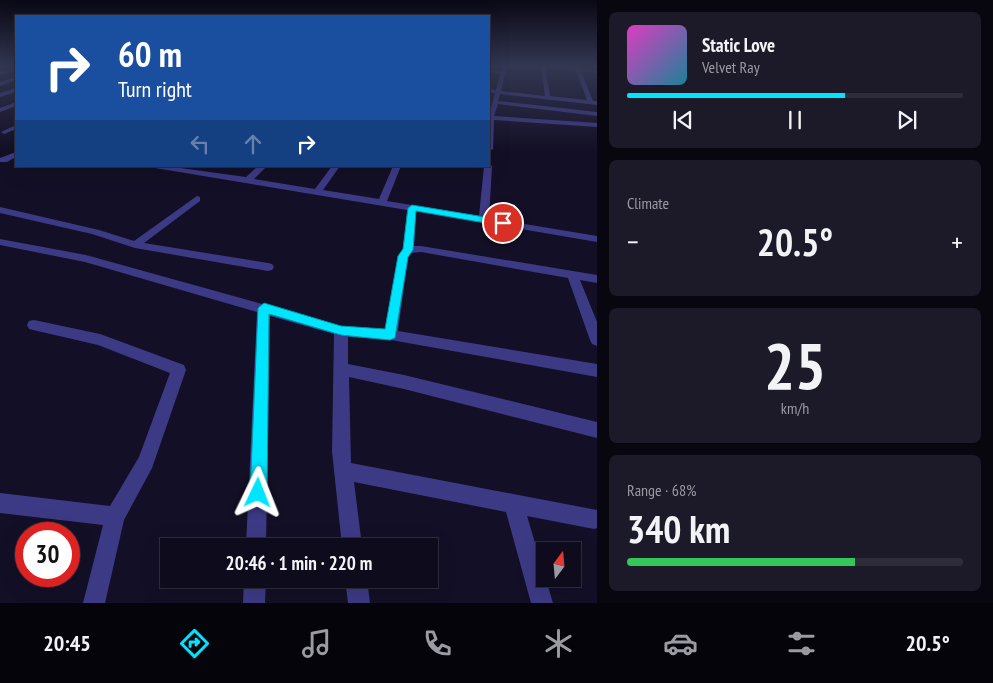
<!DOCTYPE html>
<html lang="en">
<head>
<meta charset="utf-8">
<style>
  :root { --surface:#0e0b1c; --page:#1c1929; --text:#f1f3f6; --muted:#9b9ba3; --line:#2e2b3b; --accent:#00e5ff }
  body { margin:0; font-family:"PT Sans Narrow",sans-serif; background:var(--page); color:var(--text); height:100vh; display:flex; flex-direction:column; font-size:19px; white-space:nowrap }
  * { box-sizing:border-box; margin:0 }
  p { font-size:16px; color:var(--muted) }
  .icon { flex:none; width:28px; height:28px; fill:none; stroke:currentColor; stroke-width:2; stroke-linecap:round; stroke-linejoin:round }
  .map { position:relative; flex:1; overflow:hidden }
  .details { display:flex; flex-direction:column; gap:12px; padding:12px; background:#08060f; width:396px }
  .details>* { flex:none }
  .hud { position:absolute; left:15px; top:15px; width:475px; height:152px; border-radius:0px; box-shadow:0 5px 20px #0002,0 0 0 1px var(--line); background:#1a4fa0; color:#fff; overflow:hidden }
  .needle { width:32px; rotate:16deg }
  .tools { position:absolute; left:536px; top:542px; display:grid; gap:10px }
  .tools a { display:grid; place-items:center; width:45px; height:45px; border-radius:0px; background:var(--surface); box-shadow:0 5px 20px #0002,0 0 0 1px var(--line); font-size:25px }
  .speed { position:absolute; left:15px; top:522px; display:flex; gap:10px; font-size:25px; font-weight:700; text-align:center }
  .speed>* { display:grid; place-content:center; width:65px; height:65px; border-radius:50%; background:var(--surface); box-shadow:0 5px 20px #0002,0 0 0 1px var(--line); line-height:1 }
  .speed .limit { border:8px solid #d22; background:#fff; color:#111 }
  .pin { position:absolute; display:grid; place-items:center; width:42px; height:42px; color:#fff; margin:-21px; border:2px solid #fff; border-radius:50%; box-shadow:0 1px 5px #0007 }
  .me { position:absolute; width:55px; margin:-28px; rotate:2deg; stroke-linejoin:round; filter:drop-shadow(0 0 4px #0008) }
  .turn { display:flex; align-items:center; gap:18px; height:105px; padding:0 20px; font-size:22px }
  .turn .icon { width:65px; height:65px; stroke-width:2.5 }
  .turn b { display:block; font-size:35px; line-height:42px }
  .lanes { display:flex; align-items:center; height:48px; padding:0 20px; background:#0003; justify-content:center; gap:25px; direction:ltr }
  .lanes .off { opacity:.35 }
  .big { font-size:38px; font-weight:800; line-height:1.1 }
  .details .widget { flex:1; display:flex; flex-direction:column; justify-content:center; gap:8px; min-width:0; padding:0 18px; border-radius:8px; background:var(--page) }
  .details .dial { align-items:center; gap:0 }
  .dial b { font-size:65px; line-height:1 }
  .song { display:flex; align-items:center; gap:15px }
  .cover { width:60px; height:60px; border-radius:8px; background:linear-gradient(135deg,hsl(310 70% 55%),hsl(190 70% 35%)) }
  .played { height:5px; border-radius:2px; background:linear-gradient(90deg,var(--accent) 65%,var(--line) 65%) }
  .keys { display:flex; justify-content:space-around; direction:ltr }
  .heat { display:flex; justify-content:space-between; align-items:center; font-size:28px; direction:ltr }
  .charge { height:8px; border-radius:4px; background:linear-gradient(90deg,#34c759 68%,var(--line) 0) }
  .trip { position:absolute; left:160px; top:538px; width:278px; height:50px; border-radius:0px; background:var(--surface); box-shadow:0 5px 20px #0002,0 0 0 1px var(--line); font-weight:800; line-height:50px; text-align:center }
  .dock { display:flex; height:80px; justify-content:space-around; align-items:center; background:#06040b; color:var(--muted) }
  .dock .icon { width:35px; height:35px }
  .dock .selected { color:var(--accent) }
  .dock b { font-size:22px; color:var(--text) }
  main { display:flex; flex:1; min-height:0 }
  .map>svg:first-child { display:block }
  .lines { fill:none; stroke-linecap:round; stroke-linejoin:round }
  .minor { fill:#3d3a85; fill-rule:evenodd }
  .route { fill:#00e5ff; stroke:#0095a6 }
</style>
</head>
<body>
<main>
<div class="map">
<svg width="597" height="603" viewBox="0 0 597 603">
  <rect width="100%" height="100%" fill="#130f26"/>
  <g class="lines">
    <path class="minor" d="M503,66H507L501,91L545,96L541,66L575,68L574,66H578L579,69L597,71V73L581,71L593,101H597V105L500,94L498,101L597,112V116L498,104L494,116L597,123V127L494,120L493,149L489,151V115L495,93H489V89L496,90L500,74L489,72V70L501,71ZM545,67L576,71L587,100L550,96Z
      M16,68V70L0,75V72Z
      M16,77V80L0,86V82Z
      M16,88V92L0,97V93Z
      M16,102V106L0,112V108Z
      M16,125V129L4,134L1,132Z
      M16,152V157L7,162H0V158Z
      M489,164L492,166L489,218L597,236V242L416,211L414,246H421L597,275V283L580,280L597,322V346L592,344L590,340L568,278L421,252L411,253L408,257L398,331L597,364V377L391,340L348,337V364L404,375L597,422V438L404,389L349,377L351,463L597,510V528L594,529L527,516L553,603H531L506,512L354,482L362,546H342L332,451L334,334L270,316L266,546H246L257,312L85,262L0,245V239L86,255L341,326L385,329L398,257L403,250L407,210L143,166H166L246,177L258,166H267L254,179L315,189L332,166H340L323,190L379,199L393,166H401L387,201L479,216L484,166H489Z
      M197,196L200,197V201L144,243L268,263L272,264L274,267L272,270L268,271L135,248L92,234L0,213V207L99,230L134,241Z
      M34,320L100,334L184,365L186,370L152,468L124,520L105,603H83L103,525L0,513V493L110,506L139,457L170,373L98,345L29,329L27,325L29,321Z
      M244,579H266L265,603H243Z
      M345,579H367L370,603H348Z"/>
  </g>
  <linearGradient id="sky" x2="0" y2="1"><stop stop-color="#0a0815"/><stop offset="0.44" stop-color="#333752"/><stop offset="1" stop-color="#333752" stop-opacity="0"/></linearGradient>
  <rect width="597" height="151" fill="url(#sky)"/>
  <path class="route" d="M412,205L503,220L507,223L503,226L416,211L413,250L408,257L395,338L390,340L341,335L269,314L267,493L265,499L258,501L252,499L250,493L258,308L264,303L341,326L385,329L398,256L403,249L408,208Z"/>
</svg>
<div class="tools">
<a><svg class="needle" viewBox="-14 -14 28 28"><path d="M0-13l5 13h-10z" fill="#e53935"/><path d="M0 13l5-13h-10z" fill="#9b9ba3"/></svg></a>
</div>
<div class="speed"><div class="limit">30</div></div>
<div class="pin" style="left:503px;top:223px;background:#d93025"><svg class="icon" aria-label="arrive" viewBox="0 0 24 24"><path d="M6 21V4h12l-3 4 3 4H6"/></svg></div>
<svg class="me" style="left:258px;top:493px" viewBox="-20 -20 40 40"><path d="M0-17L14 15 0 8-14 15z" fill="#00e5ff" stroke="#fff" stroke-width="4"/></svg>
<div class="trip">20:46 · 1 min · 220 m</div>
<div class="hud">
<div class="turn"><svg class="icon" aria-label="right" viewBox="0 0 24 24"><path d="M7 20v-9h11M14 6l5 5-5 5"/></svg><div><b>60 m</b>Turn right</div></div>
<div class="lanes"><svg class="icon off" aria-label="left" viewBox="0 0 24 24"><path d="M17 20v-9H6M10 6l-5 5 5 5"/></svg><svg class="icon off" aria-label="ahead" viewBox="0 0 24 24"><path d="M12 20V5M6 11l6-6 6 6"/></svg><svg class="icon" aria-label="right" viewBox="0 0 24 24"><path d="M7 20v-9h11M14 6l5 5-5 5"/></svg></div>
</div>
</div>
<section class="details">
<div class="widget">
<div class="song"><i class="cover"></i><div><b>Static Love</b><p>Velvet Ray</p></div></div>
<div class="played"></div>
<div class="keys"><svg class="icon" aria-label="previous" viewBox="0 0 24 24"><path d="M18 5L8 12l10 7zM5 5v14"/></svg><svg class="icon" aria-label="pause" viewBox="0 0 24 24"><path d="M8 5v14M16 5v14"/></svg><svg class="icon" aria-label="next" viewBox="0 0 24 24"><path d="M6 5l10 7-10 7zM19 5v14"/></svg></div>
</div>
<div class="widget"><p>Climate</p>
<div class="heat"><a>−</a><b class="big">20.5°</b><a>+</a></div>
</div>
<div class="widget dial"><b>25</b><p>km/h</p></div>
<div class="widget"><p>Range · 68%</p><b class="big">340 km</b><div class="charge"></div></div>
</section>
</main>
<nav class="dock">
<b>20:45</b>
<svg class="icon selected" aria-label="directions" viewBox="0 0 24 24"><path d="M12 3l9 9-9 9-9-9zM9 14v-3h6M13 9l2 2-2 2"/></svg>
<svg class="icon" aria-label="music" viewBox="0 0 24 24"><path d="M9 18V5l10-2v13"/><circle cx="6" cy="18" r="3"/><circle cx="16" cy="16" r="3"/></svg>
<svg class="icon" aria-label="phone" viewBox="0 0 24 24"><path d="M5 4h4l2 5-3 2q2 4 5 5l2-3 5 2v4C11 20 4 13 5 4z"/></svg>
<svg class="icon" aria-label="climate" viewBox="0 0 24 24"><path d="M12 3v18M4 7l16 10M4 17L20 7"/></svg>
<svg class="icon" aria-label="car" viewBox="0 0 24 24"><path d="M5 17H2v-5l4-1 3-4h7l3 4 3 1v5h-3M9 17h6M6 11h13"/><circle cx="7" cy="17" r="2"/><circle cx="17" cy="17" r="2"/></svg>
<svg class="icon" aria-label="filters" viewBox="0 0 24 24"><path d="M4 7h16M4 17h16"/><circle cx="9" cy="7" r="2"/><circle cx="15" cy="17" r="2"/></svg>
<b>20.5°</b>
</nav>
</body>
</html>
